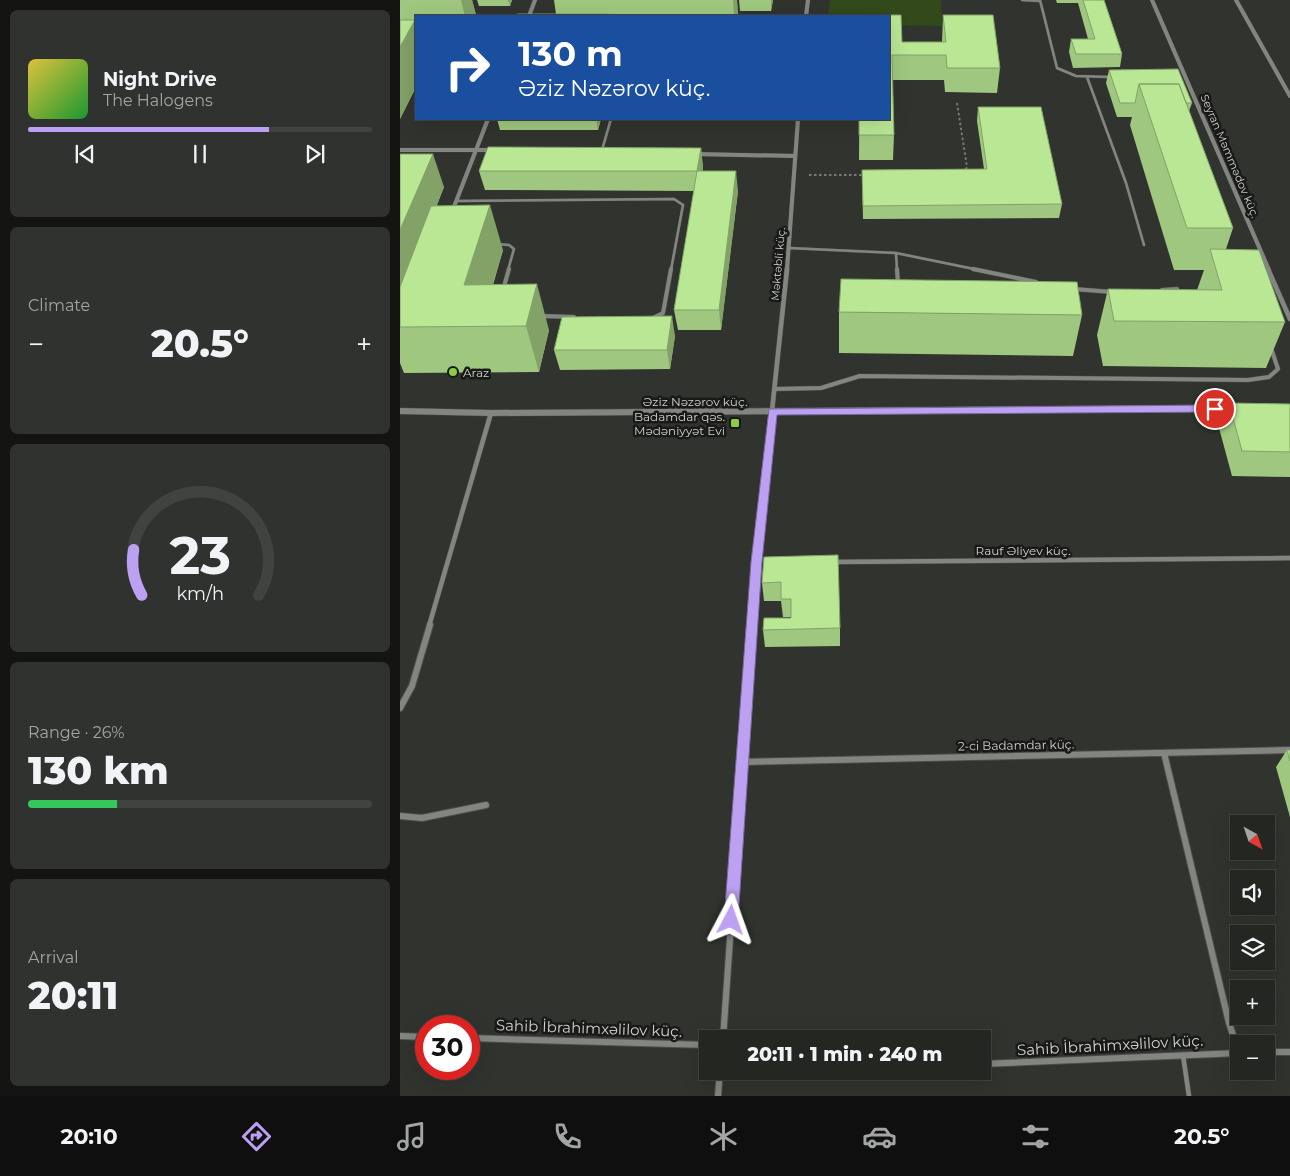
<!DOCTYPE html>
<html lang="en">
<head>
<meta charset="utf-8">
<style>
  :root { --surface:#242622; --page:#30322f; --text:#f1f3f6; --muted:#a3a5a5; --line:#414340; --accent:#bca0f2 }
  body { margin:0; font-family:Montserrat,sans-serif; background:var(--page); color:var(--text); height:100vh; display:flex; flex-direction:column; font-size:19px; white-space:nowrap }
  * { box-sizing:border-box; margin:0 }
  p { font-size:16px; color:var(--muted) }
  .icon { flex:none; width:28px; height:28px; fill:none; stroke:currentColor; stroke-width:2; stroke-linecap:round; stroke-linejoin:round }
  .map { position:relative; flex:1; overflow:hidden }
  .sheet { display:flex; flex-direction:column; gap:10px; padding:10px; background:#141513; width:400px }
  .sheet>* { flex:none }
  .banner { position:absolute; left:15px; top:15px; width:475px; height:105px; border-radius:0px; box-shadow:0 5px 20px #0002,0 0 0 1px var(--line); background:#1a4fa0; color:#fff; overflow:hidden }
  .needle { width:32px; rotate:140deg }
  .buttons { position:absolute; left:830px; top:815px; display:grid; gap:10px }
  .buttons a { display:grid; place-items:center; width:45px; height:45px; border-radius:0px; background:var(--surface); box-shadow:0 5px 20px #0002,0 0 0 1px var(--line); font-size:25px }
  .speed { position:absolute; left:15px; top:1015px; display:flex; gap:10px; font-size:25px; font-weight:700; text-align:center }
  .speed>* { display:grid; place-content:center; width:65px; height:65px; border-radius:50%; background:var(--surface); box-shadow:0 5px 20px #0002,0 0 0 1px var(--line); line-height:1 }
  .speed .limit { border:8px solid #d22; background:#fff; color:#111 }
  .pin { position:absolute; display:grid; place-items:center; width:42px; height:42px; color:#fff; margin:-21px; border:2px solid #fff; border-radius:50%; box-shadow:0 1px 5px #0007 }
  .me { position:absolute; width:55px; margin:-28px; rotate:4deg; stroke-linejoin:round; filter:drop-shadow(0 0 4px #0008) }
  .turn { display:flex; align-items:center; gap:18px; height:105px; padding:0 20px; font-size:22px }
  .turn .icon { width:65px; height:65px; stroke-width:2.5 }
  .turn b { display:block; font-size:35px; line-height:42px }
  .big { font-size:38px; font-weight:800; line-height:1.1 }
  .sheet .widget { flex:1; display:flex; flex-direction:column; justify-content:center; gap:8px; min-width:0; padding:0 18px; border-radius:8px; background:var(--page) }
  .sheet .dial { align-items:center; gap:0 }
  .dial svg { height:130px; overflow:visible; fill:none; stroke:var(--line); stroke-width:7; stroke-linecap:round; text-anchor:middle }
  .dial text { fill:var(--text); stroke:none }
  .song { display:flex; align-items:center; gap:15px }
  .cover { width:60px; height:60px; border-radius:8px; background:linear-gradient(135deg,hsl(50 70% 55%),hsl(130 70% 35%)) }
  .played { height:5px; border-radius:2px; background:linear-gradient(90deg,var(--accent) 70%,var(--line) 70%) }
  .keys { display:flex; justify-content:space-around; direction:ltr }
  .heat { display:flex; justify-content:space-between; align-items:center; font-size:28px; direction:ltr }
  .charge { height:8px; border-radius:4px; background:linear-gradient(90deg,#34c759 26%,var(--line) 0) }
  .trip { position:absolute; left:299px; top:1030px; width:292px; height:50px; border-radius:0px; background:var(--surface); box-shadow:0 5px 20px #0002,0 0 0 1px var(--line); font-weight:800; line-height:50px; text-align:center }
  .tabs { display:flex; height:80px; justify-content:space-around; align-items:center; background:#0e0f0e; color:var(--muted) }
  .tabs .icon { width:35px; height:35px }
  .tabs .current { color:var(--accent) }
  .tabs b { font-size:22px; color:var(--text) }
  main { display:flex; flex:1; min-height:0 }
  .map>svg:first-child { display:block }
  .green { fill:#31491b }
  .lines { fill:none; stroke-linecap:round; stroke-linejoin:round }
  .service-far2-casing { stroke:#4c4e4a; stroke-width:3 }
  .service-far1-casing { stroke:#4c4e4a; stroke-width:5 }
  .service-casing { stroke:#4c4e4a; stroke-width:5.5 }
  .minor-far2-casing { stroke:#4c4e4a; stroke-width:4.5 }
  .minor-far1-casing { stroke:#4c4e4a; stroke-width:5.5 }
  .minor-casing { stroke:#4c4e4a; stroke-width:8 }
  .tertiary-casing { stroke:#4c4e4a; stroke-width:1 }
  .path { stroke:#777a75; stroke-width:2; stroke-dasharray:2.5 2.5; stroke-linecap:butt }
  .service-far2 { stroke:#838680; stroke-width:2.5 }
  .service-far1 { stroke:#838680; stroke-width:4 }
  .service { stroke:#838680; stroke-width:4.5 }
  .minor-far2 { stroke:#838680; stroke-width:4 }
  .minor-far1 { stroke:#838680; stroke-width:4.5 }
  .minor { stroke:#838680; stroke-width:6 }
  .tertiary { fill:#838680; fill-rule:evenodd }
  .wall { fill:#9fc77f }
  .shaded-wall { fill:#82a268 }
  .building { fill:#b9e794; stroke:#82a268 }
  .route { fill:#bca0f2; stroke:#7a689d }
  .poi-dot { fill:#8bce46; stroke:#191a18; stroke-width:2 }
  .labels { text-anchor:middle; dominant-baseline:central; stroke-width:5; stroke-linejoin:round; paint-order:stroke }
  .far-street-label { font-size:11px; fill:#d0d2cf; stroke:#191a18 }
  .poi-label { font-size:12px; fill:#d0d2cf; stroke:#191a18; text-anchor:start }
  .street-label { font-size:12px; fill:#d0d2cf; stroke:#191a18 }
  .near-street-label { font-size:15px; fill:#d0d2cf; stroke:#191a18 }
</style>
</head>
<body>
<main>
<section class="sheet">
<div class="widget">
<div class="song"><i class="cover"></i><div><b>Night Drive</b><p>The Halogens</p></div></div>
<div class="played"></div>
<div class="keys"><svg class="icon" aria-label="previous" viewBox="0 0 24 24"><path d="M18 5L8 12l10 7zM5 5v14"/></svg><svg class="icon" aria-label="pause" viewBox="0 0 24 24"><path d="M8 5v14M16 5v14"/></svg><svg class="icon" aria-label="next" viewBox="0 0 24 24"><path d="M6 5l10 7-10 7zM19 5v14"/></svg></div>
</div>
<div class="widget"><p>Climate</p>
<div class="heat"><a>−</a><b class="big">20.5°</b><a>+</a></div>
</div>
<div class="widget dial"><svg viewBox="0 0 100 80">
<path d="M14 69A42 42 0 1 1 86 69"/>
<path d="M14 69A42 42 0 0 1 9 41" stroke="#bca0f2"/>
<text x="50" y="56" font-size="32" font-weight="700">23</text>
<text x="50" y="72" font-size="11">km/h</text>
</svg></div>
<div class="widget"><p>Range · 26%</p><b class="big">130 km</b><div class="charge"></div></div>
<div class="widget"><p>Arrival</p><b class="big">20:11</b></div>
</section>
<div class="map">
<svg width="890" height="1096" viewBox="0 0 890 1096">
  <rect width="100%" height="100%" fill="#30332e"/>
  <path class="green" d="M430,0H541L542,26L489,25V16H428Z"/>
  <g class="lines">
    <defs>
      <path id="service-far2" d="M622,0L640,1
        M640,0L657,68L676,76L710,77
        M687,77L726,183L744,245
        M202,150L211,119
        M56,201L274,199L283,205L271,270
        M97,244L109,245L114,249L108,270
        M389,248L496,253L579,270
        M496,253L497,270"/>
      <path id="service-far1" d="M497,269L498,284
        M573,269L636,282
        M674,289L712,292
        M103,290L109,269
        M762,290L777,289
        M141,316L174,317
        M253,318L263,313L271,269
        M374,389L421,388L460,376L848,380L869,377L878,369L871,348"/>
      <path id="service" d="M783,1055L789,1096"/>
      <path id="minor-far2" d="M752,0L869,270
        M836,0L890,96
        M129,16L135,0
        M406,16L408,0
        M0,150H92
        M295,154L395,156
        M52,212L88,119
        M387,270L398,119"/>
      <path id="minor-far1" d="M868,269L890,319
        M432,562L890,558
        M29,626L91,413
        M352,626L356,562L387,269"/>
      <path id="minor" d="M0,708L12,686L30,625
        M764,753L829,1023L839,1053
        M342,762L890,750
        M0,816L22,818L86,805
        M0,1036L26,1037
        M69,1038L308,1045
        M323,1039L352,625
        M866,1052H890
        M582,1064L839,1053
        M318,1096L320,1071"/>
      <path id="tertiary" d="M837,405L841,408L837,411L91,416L0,414V408L91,410Z"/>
    </defs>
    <use href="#service-far2" class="service-far2-casing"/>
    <use href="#service-far1" class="service-far1-casing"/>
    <use href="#service" class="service-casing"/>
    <use href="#minor-far2" class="minor-far2-casing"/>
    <use href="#minor-far1" class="minor-far1-casing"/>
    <use href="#minor" class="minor-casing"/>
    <use href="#tertiary" class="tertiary-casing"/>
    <path class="path" d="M557,103L567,167L565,171
      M409,175H465"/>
    <use href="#service-far2" class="service-far2"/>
    <use href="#service-far1" class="service-far1"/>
    <use href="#service" class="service"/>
    <use href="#minor-far2" class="minor-far2"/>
    <use href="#minor-far1" class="minor-far1"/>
    <use href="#minor" class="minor"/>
    <use href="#tertiary" class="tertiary"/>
  </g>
  <path class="wall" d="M0,0H72L76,15V16H16V87L0,119Z
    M77,0H112L110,6H79Z
    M154,0H337L338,16H116L156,14Z
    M339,0H373L371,11H340Z
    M656,0H704L722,54L720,67L673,68L669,52L671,39H688L678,3H657Z
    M460,15L502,42H542L543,15L600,68L597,93L545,92L544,80H492L494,135L493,160H459Z
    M709,70L792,103L789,111L833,228L826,249L885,322L866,368L703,366L697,335L708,289L797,290L804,270H774L730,125L732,117H717L706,83Z
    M578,107L662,204L659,218L463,219L462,170L584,169L577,121Z
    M97,119H201L198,130H100Z
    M301,148L303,168L302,171L338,191L321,330H278L274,310L294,191L85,190L79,171Z
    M0,154L44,187L37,205L103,250L93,285L149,330L139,372L4,373L0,363Z
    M439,312L682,315L673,356L439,353Z
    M275,336L270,369L160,370L154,350Z
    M829,403L890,404V477L832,476L819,428Z
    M364,557L440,628V646L365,647L363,630L391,618V617H383L381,601H364L362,583Z
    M887,750H890V817L876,767Z"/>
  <path class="shaded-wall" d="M61,0H72L76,15V16H65Z
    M108,0H112L110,6Z
    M333,0H337L338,16H334Z
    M371,0H373L371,11Z
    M15,20L16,25V87L0,119V47Z
    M196,119H201L198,130Z
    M301,148L303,168L299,191L297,171Z
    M33,154L44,187L0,296V230Z
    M336,171L338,191L321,330L319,310Z
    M90,205L103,250L80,327L64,285Z
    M137,284L149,330L139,372L126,326Z
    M272,316L275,336L270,369L267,350Z"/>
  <path class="building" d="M683,0H704L722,54H676L671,39H695Z
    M117,14H209L208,16H116Z
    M460,15H501L502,42H546L543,15H593L600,68H547L546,55H492L494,135H459V119H489V16H460Z
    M0,20H15L0,47Z
    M778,69L792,103H786L779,84H739L735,103H720L709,70Z
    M739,84H779L833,228H787Z
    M578,107H641L662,204L463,206L462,170L587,169Z
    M88,147L301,148L297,171H79Z
    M0,154H33L0,230Z
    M297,171H336L319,310H274Z
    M90,205L64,285L137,284L126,326L0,327V287L31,206Z
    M810,249L859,250L885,322L714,321L708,289L822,290Z
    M441,279L677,282L682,315L439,312Z
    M272,316L267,350H154L162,317Z
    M829,403L890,404V452L842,451Z
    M438,555L440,628L363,630L364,618H391V599H381V582L362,583L364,557Z
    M887,750H890V761Z"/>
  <path class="route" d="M815,405L820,409L815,412L377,415L362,562L338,920L336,925L331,927L326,925L324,920L351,562L369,409Z"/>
  <g class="poi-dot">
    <circle cx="53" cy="372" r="5"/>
    <rect x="330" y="418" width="10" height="10" rx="2.5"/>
  </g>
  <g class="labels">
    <g class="far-street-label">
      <text transform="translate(830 156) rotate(67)">Seyran Məmmədov küç.</text>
      <text transform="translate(378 264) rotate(-85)">Məktəbli küç.</text>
    </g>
    <g class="poi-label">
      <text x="63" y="372">Araz</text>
      <text x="325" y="416" text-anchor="end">Badamdar qəs.<tspan x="325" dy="14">Mədəniyyət Evi</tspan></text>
    </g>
    <g class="street-label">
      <text x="295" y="401">Əziz Nəzərov küç.</text>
      <text x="623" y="550">Rauf Əliyev küç.</text>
      <text transform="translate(616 745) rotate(-1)">2-ci Badamdar küç.</text>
    </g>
    <g class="near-street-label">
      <text transform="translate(189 1028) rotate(2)">Sahib İbrahimxəlilov küç.</text>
      <text transform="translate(710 1045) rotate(-3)">Sahib İbrahimxəlilov küç.</text>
    </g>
  </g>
</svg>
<div class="buttons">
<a><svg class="needle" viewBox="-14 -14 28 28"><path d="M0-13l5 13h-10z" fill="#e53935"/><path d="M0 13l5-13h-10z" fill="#a3a5a5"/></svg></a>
<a><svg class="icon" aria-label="sound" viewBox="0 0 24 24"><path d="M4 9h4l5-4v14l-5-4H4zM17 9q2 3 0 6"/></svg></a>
<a><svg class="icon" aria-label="layers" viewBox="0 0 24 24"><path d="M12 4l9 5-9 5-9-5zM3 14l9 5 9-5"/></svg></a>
<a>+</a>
<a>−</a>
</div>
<div class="speed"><div class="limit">30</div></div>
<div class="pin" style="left:815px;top:409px;background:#d93025"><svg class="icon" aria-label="arrive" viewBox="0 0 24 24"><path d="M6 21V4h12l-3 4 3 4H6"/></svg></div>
<svg class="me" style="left:331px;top:920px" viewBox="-20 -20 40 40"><path d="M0-17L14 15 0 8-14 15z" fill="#bca0f2" stroke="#fff" stroke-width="4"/></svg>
<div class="trip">20:11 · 1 min · 240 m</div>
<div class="banner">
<div class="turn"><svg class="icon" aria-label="right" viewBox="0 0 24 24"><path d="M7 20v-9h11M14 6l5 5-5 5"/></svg><div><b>130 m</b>Əziz Nəzərov küç.</div></div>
</div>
</div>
</main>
<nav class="tabs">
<b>20:10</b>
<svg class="icon current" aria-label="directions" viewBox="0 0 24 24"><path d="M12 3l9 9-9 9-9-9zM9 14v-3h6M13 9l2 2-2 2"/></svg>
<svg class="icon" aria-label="music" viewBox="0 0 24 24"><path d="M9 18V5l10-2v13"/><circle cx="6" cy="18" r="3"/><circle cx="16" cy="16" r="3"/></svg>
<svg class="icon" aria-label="phone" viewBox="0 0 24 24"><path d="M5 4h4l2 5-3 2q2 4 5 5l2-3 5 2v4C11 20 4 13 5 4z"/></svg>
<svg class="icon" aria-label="climate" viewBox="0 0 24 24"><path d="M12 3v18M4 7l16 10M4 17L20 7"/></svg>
<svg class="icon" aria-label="car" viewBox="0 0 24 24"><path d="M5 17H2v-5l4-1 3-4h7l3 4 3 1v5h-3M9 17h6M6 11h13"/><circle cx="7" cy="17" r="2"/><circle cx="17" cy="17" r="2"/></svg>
<svg class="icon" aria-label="filters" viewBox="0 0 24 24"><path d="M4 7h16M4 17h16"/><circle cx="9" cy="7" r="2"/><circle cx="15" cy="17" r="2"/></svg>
<b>20.5°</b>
</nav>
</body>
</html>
